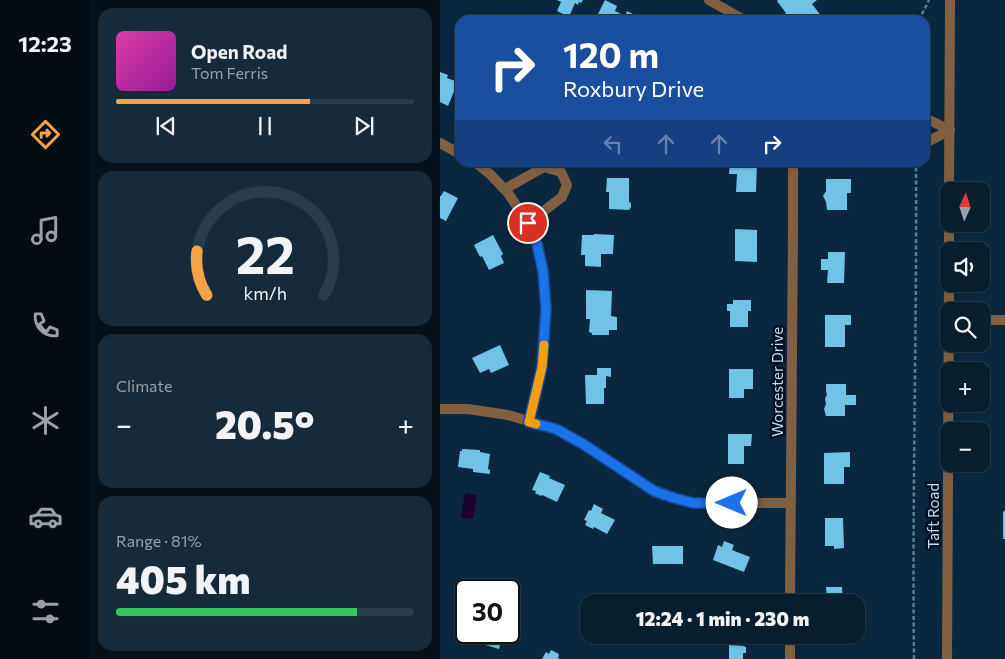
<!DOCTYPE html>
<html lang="en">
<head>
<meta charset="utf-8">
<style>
  :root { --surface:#071e2f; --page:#152b3b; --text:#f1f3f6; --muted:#98a2aa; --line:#283c4b; --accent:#f6a246 }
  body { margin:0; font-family:Commissioner,sans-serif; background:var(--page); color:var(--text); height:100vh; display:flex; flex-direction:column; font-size:19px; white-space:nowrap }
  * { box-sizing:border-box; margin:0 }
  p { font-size:16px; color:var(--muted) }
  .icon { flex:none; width:28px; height:28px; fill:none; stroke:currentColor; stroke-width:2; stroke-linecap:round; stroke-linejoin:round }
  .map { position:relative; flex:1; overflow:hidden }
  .drawer { display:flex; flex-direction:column; gap:8px; padding:8px; background:#04101a; width:350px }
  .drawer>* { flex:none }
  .top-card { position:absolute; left:15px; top:15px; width:475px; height:152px; border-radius:15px; box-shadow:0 1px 4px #0004,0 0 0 1px var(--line); background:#1a4fa0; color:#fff; overflow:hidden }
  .needle { width:32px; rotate:3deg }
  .controls { position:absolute; left:500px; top:182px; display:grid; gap:10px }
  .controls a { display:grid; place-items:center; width:50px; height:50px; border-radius:10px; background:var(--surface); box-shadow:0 1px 4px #0004,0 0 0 1px var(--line); font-size:25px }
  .speed { position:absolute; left:15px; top:579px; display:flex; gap:10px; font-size:25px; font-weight:700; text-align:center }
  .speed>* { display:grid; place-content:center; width:65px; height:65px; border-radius:50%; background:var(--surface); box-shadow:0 1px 4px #0004,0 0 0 1px var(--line); line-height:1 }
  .speed .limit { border:2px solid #111; border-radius:8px; background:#fff; color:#111 }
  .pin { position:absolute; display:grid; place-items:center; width:42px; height:42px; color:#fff; margin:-21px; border:2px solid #fff; border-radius:50%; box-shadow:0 1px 5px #0007 }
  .me { position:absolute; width:55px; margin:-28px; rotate:270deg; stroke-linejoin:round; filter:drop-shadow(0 0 4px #0008) }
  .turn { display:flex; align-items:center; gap:18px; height:105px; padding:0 25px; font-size:22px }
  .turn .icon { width:65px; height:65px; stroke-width:2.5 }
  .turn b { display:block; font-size:35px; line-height:42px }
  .lanes { display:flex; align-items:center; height:48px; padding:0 25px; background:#0003; justify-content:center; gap:25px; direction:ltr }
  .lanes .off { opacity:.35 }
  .big { font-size:38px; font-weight:800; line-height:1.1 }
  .drawer .widget { flex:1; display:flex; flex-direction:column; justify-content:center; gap:8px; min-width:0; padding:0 18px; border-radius:15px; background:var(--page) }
  .drawer .dial { align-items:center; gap:0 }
  .dial svg { height:130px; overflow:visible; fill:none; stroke:var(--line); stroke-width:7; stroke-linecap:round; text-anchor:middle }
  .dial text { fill:var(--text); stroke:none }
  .song { display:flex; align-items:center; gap:15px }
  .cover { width:60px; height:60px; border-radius:8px; background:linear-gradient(135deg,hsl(320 70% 55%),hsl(300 70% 35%)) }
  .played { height:5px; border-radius:2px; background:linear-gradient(90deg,var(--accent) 65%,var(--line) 65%) }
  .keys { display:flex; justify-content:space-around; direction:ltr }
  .heat { display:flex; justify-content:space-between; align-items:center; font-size:28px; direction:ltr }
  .charge { height:8px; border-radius:4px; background:linear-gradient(90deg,#34c759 81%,var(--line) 0) }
  .trip { position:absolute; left:140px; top:594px; width:285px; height:50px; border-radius:15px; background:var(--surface); box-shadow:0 1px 4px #0004,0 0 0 1px var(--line); font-weight:800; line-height:50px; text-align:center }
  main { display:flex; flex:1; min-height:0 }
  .tabs { display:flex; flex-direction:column; width:90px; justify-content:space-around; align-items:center; background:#030c13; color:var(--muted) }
  .tabs .icon { width:35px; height:35px }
  .tabs .active { color:var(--accent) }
  .tabs b { font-size:22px; color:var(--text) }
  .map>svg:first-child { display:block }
  .water { fill:#1c0430 }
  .building { fill:#70c3e4 }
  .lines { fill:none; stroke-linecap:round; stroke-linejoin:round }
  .path { stroke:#5d7a93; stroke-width:2.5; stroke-dasharray:4 2.5; stroke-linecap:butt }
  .minor { stroke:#816041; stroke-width:10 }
  .tertiary { stroke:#816041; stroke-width:10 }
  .route-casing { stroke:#114b97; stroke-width:12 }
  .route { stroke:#1a73e8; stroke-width:9 }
  .slow { stroke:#f59e0b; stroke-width:9 }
  .labels { text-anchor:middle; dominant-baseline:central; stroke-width:5; stroke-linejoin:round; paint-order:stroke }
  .street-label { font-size:15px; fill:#c3dff9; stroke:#001021 }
</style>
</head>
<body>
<main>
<nav class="tabs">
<b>12:23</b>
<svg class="icon active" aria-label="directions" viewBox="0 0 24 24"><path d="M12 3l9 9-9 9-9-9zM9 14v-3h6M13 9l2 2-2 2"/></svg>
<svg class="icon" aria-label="music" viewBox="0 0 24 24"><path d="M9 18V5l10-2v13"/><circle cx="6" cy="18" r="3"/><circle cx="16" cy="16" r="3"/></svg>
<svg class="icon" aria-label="phone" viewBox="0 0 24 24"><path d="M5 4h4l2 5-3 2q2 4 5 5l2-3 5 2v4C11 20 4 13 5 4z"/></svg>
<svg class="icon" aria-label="climate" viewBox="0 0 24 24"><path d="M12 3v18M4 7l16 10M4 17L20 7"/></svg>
<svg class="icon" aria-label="car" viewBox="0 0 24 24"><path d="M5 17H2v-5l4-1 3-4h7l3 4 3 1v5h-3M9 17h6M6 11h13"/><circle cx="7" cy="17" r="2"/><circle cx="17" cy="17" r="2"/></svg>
<svg class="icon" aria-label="filters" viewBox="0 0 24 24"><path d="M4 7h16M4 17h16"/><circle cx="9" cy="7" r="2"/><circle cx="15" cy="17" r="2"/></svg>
</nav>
<section class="drawer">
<div class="widget">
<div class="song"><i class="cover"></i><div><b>Open Road</b><p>Tom Ferris</p></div></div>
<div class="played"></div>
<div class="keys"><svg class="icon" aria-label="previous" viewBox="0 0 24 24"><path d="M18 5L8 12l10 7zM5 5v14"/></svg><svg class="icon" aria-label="pause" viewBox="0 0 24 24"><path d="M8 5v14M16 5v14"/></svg><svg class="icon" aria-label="next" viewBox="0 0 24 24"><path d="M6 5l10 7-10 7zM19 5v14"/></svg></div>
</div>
<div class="widget dial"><svg viewBox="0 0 100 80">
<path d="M14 69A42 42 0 1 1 86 69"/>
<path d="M14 69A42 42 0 0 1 8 42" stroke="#f6a246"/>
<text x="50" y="56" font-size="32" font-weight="700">22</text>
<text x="50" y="72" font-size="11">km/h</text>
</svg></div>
<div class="widget"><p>Climate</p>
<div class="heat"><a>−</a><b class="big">20.5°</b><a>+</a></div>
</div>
<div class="widget"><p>Range · 81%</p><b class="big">405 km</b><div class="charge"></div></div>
</section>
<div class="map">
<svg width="565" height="659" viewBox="0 0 565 659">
  <rect width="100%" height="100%" fill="#09283f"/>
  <path class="water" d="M25,493L37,495L33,519L22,518L21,516Z"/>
  <path class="building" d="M117,0H143L141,3L139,2L138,5L135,3L129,17L117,11L121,2Z
    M165,0L177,6L175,11L185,16L187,11L195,15L192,20H155Z
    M338,0H377L372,4L382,17L378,20H348L344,15L346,13L337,1Z
    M0,72L8,75L7,78L18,82L8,106L0,102Z
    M290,162H317L316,192H296L297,174H289Z
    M167,178H189V202L191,203V207L189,210L169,209V192H166Z
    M386,179H411V193H407V210H387L386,202L383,196L386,191Z
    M4,191L18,198L6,221L0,218V196H1Z
    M295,229L317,230V262L295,261Z
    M154,234L174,235L173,254H161V267L145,266V255H141L142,235H154Z
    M53,235L63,254L61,256L64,263L49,270L42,256L40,257L34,245Z
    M388,252H405L404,283H387L388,270H381V259H388Z
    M146,290L172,291L171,316L177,317V330H169V335H152V333L149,332L150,319H146Z
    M293,300H311V311H308V327H290V311H287V304H293Z
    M385,315H411V325H405V347H385Z
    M60,345L69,365L51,373L49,369L40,373L32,358Z
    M157,368H171V377L166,376V388H164V404H146L145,375H157Z
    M289,369H313V389H304V398H289Z
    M386,384H406V395H416V405H405V416H386L384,409L386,404L385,399L387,394L386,392Z
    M288,434H312L311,446H304V464H288Z
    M22,449L40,450V452L50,454L48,469L50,470V474L33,472V469L18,467L20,451H22Z
    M410,452V467H404V484H384V453Z
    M100,472L110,476L109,478L125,485L117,502L102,495L101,496L95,493L96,491L92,490Z
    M154,504L163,509L161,513L175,520L167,534L154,527L153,529L145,525L147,521L144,520L149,510L151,511Z
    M565,510V539H563V512Z
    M385,518H403L404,548L394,549V546H385Z
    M284,541L294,545L292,550L310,557L304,572L273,560L278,545L282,547Z
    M212,546H243V564H213Z
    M386,587H402L403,602H384V599H387Z
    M36,632H64L59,649L42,644L43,641L34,638Z
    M289,645L305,646L304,647H306V653H303V659H289Z
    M111,650L119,654L118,658L120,659H102L106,652L109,654Z"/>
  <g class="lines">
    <path class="path" d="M479,20L489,0
      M474,659C472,493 477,328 476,162"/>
    <path class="minor" d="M269,0L304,20
      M485,118L510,130
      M485,141H489L510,130
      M0,143L20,154
      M35,162L50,174L68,193L88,223L97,244L103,271L106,309L102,367L89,422
      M65,189L104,167L121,172L127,185L122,197L88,223
      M541,320H565
      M0,409H28L68,415L116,429L143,444L207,487L234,498L253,503H351
      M350,602L353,230V162
      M350,659V635"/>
    <path class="tertiary" d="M509,191L510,0
      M509,251V224
      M507,659L509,284"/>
  </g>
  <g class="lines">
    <defs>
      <path id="route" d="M88,223L97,244L103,271L106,309L102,367L89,422L116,429L143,444L214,491L234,498L253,503H292"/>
    </defs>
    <use href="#route" class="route-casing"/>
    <use href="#route" class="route"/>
    <path class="slow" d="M96,424L89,422L102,367L104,345"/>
  </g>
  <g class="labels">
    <g class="street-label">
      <text transform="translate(337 382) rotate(-90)">Worcester Drive</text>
      <text transform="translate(493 516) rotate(-90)">Taft Road</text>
    </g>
  </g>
</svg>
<div class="controls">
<a><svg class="needle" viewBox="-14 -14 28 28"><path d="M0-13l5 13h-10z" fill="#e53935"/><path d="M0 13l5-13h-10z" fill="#98a2aa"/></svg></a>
<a><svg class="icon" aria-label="sound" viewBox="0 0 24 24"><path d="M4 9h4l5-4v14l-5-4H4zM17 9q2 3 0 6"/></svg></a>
<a><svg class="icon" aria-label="search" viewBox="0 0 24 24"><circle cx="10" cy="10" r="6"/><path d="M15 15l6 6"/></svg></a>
<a>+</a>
<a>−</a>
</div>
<div class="speed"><div class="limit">30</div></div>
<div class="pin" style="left:88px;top:223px;background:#d93025"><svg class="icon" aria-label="arrive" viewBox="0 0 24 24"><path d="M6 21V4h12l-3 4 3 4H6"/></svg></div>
<svg class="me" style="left:292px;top:503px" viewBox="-20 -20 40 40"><circle r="19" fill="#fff"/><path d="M0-13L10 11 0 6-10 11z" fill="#1a73e8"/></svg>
<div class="trip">12:24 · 1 min · 230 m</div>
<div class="top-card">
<div class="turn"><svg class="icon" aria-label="right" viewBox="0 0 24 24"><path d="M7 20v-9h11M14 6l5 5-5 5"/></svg><div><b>120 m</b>Roxbury Drive</div></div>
<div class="lanes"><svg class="icon off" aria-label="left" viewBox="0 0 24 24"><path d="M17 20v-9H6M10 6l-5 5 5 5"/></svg><svg class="icon off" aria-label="ahead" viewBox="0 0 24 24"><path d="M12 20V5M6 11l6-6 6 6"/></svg><svg class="icon off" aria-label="ahead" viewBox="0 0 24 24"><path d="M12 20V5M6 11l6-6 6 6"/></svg><svg class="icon" aria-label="right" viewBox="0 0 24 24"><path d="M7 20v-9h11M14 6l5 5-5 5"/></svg></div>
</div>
</div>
</main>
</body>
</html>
